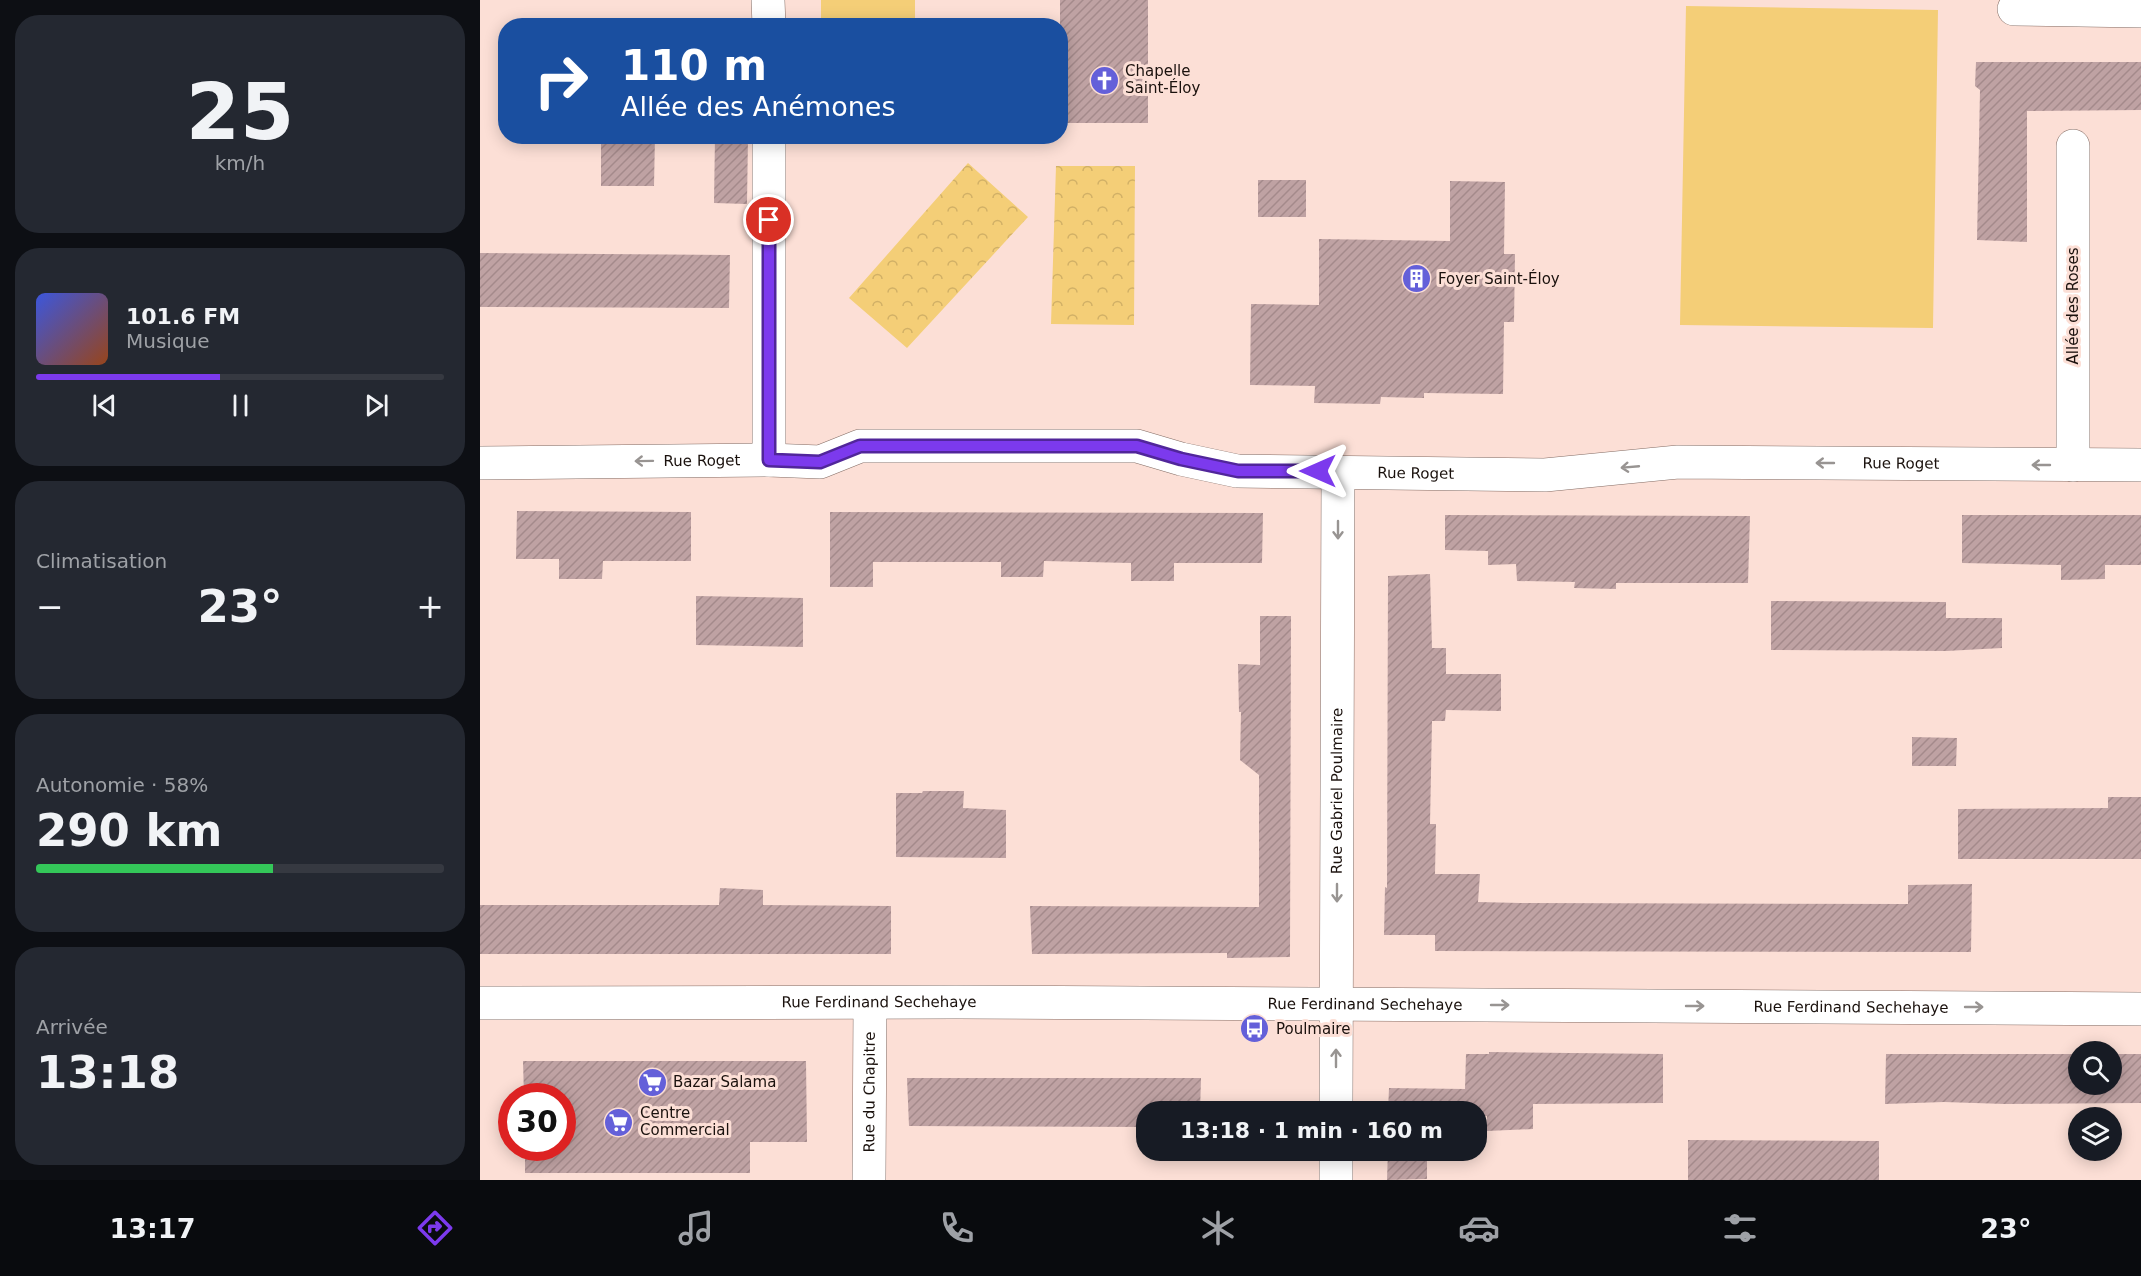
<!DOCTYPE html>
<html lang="fr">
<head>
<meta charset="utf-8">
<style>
  :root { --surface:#171b24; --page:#242831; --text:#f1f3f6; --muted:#9ea1a6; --line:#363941; --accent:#7c3aed }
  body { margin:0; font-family:"DejaVu Sans",sans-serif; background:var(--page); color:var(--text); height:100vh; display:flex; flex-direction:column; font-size:22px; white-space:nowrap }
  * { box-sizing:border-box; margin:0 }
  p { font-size:20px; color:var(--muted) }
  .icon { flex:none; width:33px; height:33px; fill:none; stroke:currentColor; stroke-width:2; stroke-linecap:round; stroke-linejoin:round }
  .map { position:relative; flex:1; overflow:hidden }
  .panel { display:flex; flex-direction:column; gap:15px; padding:15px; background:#0d0f14; width:480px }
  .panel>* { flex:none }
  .hud { position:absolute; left:18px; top:18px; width:570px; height:126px; border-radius:24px; box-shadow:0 3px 15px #0003; background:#1a4fa0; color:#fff; overflow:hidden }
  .buttons { position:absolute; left:1588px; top:1041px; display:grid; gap:12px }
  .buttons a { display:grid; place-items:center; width:54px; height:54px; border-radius:50%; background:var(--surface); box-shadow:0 3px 15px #0003; font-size:30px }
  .speed { position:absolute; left:18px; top:1083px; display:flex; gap:12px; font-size:30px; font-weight:700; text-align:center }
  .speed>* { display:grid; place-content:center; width:78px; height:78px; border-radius:50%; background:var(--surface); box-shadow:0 3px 15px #0003; line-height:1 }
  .speed .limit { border:9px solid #d22; background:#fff; color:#111 }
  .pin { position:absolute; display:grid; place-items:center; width:51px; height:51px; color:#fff; margin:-26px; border:3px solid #fff; border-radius:50%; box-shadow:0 2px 6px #0007 }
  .me { position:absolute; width:66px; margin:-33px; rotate:270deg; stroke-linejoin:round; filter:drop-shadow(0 0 4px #0008) }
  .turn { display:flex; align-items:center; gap:21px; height:126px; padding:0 24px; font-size:27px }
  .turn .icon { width:78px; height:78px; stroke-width:2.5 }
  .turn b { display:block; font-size:42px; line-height:51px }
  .big { font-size:45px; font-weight:800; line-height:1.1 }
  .panel .card { flex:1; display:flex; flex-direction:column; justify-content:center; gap:9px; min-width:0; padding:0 21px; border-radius:24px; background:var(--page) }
  .panel .dial { align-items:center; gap:0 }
  .dial b { font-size:78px; line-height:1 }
  .song { display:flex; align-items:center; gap:18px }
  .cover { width:72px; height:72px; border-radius:9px; background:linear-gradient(135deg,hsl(230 70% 55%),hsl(20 70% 35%)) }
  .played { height:6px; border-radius:3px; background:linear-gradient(90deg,var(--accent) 45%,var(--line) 45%) }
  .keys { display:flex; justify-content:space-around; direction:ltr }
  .heat { display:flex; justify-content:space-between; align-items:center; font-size:33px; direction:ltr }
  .charge { height:9px; border-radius:4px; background:linear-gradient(90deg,#34c759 58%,var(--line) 0) }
  .trip { position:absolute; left:656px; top:1101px; width:351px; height:60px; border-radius:24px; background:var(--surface); box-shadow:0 3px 15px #0003; font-weight:800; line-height:60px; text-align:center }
  .dock { display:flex; height:96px; justify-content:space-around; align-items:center; background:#090b0e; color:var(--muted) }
  .dock .icon { width:42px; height:42px }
  .dock .selected { color:var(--accent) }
  .dock b { font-size:27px; color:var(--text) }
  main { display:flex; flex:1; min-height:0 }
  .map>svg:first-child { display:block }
  .park { fill:url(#park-crowns) }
  .pitch { fill:#f4ce77 }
  .building { fill:url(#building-hatch) }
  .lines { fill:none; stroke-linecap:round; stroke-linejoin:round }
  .street-casing { stroke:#846c64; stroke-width:34 }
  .street { stroke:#fff; stroke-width:33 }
  .oneway { stroke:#989492 }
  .route-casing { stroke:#51269a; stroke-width:15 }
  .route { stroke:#7c3aed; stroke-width:10 }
  .labels { text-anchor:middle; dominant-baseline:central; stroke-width:6; stroke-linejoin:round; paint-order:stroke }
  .poi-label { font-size:15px; fill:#1a110d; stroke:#fcdfd6; text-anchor:start }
  .street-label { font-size:15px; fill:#1a110d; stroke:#fcdfd6 }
</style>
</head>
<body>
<main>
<section class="panel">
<div class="card dial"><b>25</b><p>km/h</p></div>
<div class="card">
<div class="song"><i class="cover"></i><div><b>101.6 FM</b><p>Musique</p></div></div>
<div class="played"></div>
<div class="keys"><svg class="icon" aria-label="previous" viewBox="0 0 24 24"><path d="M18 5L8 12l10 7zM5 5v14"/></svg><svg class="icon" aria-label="pause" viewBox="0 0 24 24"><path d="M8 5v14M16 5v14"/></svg><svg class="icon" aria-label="next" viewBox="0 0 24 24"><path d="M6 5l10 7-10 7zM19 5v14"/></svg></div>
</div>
<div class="card"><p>Climatisation</p>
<div class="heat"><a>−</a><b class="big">23°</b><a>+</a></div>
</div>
<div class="card"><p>Autonomie · 58%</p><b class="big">290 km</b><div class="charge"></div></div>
<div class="card"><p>Arrivée</p><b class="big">13:18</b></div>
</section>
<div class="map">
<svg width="1661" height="1180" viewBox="0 0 1661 1180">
  <defs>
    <pattern id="park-crowns" width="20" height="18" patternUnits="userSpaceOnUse" patternTransform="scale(1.5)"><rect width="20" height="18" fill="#f4ce77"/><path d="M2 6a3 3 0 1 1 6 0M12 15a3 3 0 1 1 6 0" fill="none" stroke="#d1b066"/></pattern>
    <pattern id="building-hatch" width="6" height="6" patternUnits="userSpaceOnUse" patternTransform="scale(1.5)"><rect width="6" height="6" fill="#bfa2a3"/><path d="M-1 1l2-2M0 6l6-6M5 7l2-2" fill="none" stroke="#a48a8b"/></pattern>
  </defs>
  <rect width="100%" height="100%" fill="#fcdfd6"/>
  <path class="park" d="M488,163L548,217L427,348L369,298Z
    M576,166H655L654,325L571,324Z"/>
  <path class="pitch" d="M341,0H435V25H341Z
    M1206,6L1458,10L1453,328L1200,325Z"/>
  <path class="building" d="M580,0H668V123H580Z
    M1496,62H1661V110L1547,111V242L1497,240L1500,90L1495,86Z
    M121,136H175L174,186H121Z
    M235,136H268L267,204L234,203Z
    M778,180H826V217H778Z
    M970,181L1025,182L1024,254H1035L1034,322H1024L1023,394L944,393V398L901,397L900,404L834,403L835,386L770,385L771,304L839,305V239L970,241Z
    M0,253L250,255L249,308L0,307Z
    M37,511L211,512V561H123L122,579H79V559H36Z
    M350,512L783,513L782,563H694V581H651V563L564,561L563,577H521V562H393V587H350Z
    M965,515L1270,516L1268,583H1136V589L1094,588L1095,582L1037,581L1036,564L1008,565V551L965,550Z
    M1482,515H1661V565H1625V579L1581,580V565L1482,563Z
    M950,574L952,648H966V674H1021V711L966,710L965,721H952L950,824H956L955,874H1000L998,902L1040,903L1428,904V885L1492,884L1491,952L955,951V935H904L905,887L907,888L908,576Z
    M216,596L323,598V647L216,645Z
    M1291,601L1466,602V618H1522V648L1466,651L1291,650Z
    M780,616H811L810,957L747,958V953L552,954L550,906L779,907V775L760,760L761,712H759L758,664L780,665Z
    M1432,737L1477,738L1476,766H1432Z
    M443,791H484L483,808L526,810V858L416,857V793H442Z
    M1628,797H1661V859H1478V809L1628,808Z
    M240,888L283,890V905L411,906V954H0V905H239Z
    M1009,1052L1183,1054V1103L1053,1104V1129L1007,1131V1116H996V1112H908L909,1088L985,1089L986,1054H1009Z
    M1406,1054H1599V1084H1632V1054H1661V1103L1525,1104L1464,1102L1405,1104Z
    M43,1061H326L327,1142H270V1173H45V1148H82V1096H44Z
    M427,1078H721L720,1112H666V1127L429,1126Z
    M1208,1140L1399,1141V1180H1208Z
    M908,1150H947V1179L907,1180Z"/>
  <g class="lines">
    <defs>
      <g id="street">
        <path d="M288,0L289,26"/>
        <path d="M1534,9L1661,11"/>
        <path d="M289,136V460"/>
        <path id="s1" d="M0,463L289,460L340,462L380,446H657L701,459L757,471L1065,475L1198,462L1661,465"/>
        <path d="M1593,465V146"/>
        <path id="s2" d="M0,1003L476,1002L1661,1009"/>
        <path id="s3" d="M856,1112L858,472"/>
        <path d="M856,1150V1180"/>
        <path id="s4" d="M389,1180L390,1003"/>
      </g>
    </defs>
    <use href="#street" class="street-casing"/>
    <use href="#street" class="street"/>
  </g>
  <defs><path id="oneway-shaft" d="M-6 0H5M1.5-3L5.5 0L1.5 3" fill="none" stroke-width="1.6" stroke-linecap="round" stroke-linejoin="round" transform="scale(1.5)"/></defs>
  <g class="oneway">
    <use href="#oneway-shaft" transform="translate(164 461) rotate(179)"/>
    <use href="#oneway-shaft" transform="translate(1345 463) rotate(-180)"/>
    <use href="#oneway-shaft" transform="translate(1561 465) rotate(-180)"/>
    <use href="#oneway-shaft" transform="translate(1150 467) rotate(175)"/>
    <use href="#oneway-shaft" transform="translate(858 530) rotate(90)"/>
    <use href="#oneway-shaft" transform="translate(857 893) rotate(90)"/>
    <use href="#oneway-shaft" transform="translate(1020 1005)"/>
    <use href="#oneway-shaft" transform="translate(1215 1006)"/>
    <use href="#oneway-shaft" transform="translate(1494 1007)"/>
    <use href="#oneway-shaft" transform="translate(856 1058) rotate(-90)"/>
  </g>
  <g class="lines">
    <defs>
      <path id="route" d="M289,220V460L340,462L380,446H657L701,459L758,471H838"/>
    </defs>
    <use href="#route" class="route-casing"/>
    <use href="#route" class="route"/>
  </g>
  <defs>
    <symbol id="church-disc" viewBox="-11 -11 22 22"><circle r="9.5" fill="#6460d9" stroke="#fcdfd6"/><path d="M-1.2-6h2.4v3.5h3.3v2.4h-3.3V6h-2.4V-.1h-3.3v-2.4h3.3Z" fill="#fff"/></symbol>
    <symbol id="building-disc" viewBox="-11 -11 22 22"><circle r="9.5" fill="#6460d9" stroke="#fcdfd6"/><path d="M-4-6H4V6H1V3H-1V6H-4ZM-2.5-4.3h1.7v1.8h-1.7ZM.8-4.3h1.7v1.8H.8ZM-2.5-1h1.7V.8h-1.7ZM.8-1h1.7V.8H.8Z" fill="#fff"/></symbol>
    <symbol id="bus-disc" viewBox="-11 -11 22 22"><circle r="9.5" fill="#6460d9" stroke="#fcdfd6"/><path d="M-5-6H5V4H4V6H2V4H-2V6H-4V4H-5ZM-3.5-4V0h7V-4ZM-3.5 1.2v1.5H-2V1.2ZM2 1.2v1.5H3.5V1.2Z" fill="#fff"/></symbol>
    <symbol id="supermarket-disc" viewBox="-11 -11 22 22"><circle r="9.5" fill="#6460d9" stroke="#fcdfd6"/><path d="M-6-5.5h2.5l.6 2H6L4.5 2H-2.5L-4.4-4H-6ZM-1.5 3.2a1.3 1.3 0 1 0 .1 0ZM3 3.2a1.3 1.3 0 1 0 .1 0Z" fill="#fff"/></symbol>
  </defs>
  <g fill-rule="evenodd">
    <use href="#church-disc" x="608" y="64" width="33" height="33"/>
    <use href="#building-disc" x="920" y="262" width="33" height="33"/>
    <use href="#bus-disc" x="758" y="1012" width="33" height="33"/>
    <use href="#supermarket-disc" x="156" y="1066" width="33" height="33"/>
    <use href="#supermarket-disc" x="122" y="1106" width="33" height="33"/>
  </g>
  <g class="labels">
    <g class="poi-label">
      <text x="645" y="71">Chapelle<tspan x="645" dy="17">Saint-Éloy</tspan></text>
      <text x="958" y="279">Foyer Saint-Éloy</text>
      <text x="796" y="1029">Poulmaire</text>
      <text x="193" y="1082">Bazar Salama</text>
      <text x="160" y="1113">Centre<tspan x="160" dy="17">Commercial</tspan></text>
    </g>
    <g class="street-label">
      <text transform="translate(1593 306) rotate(-90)">Allée des Roses</text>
      <text stroke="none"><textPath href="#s1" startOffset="222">Rue Roget</textPath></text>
      <text stroke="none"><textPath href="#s1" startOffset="1428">Rue Roget</textPath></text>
      <text stroke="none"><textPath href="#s1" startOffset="942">Rue Roget</textPath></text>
      <text stroke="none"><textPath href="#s3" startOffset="321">Rue Gabriel Poulmaire</textPath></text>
      <text stroke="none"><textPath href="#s2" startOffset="399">Rue Ferdinand Sechehaye</textPath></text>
      <text stroke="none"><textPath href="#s2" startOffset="885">Rue Ferdinand Sechehaye</textPath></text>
      <text stroke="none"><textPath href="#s2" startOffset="1371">Rue Ferdinand Sechehaye</textPath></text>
      <text stroke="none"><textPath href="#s4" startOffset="88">Rue du Chapitre</textPath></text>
    </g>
  </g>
</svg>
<div class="buttons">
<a><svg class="icon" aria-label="search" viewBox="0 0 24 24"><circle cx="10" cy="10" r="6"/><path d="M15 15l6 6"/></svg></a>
<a><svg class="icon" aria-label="layers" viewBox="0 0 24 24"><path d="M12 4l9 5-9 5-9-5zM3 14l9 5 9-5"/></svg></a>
</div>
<div class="speed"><div class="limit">30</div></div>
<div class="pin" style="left:289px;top:220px;background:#d93025"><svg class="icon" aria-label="arrive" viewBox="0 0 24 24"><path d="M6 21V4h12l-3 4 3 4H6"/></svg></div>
<svg class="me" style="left:838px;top:471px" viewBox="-20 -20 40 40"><path d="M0-17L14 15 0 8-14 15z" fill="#7c3aed" stroke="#fff" stroke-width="4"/></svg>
<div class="trip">13:18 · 1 min · 160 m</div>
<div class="hud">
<div class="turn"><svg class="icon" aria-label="right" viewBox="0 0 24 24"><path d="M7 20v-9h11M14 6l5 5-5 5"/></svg><div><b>110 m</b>Allée des Anémones</div></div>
</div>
</div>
</main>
<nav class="dock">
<b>13:17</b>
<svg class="icon selected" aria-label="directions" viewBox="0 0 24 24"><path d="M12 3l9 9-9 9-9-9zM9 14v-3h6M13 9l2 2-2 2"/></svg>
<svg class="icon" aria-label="music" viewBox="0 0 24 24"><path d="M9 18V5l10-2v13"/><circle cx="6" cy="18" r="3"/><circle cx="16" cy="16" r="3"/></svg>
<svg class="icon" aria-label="phone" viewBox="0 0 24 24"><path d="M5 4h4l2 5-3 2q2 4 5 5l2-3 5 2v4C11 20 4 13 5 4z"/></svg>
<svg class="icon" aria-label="climate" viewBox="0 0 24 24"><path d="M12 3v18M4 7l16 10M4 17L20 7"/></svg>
<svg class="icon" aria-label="car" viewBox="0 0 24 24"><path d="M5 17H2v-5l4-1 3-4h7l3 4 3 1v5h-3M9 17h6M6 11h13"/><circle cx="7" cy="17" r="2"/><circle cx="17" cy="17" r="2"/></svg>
<svg class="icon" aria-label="filters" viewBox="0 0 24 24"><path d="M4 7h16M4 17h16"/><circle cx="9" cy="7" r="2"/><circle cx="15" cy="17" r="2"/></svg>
<b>23°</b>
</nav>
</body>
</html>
